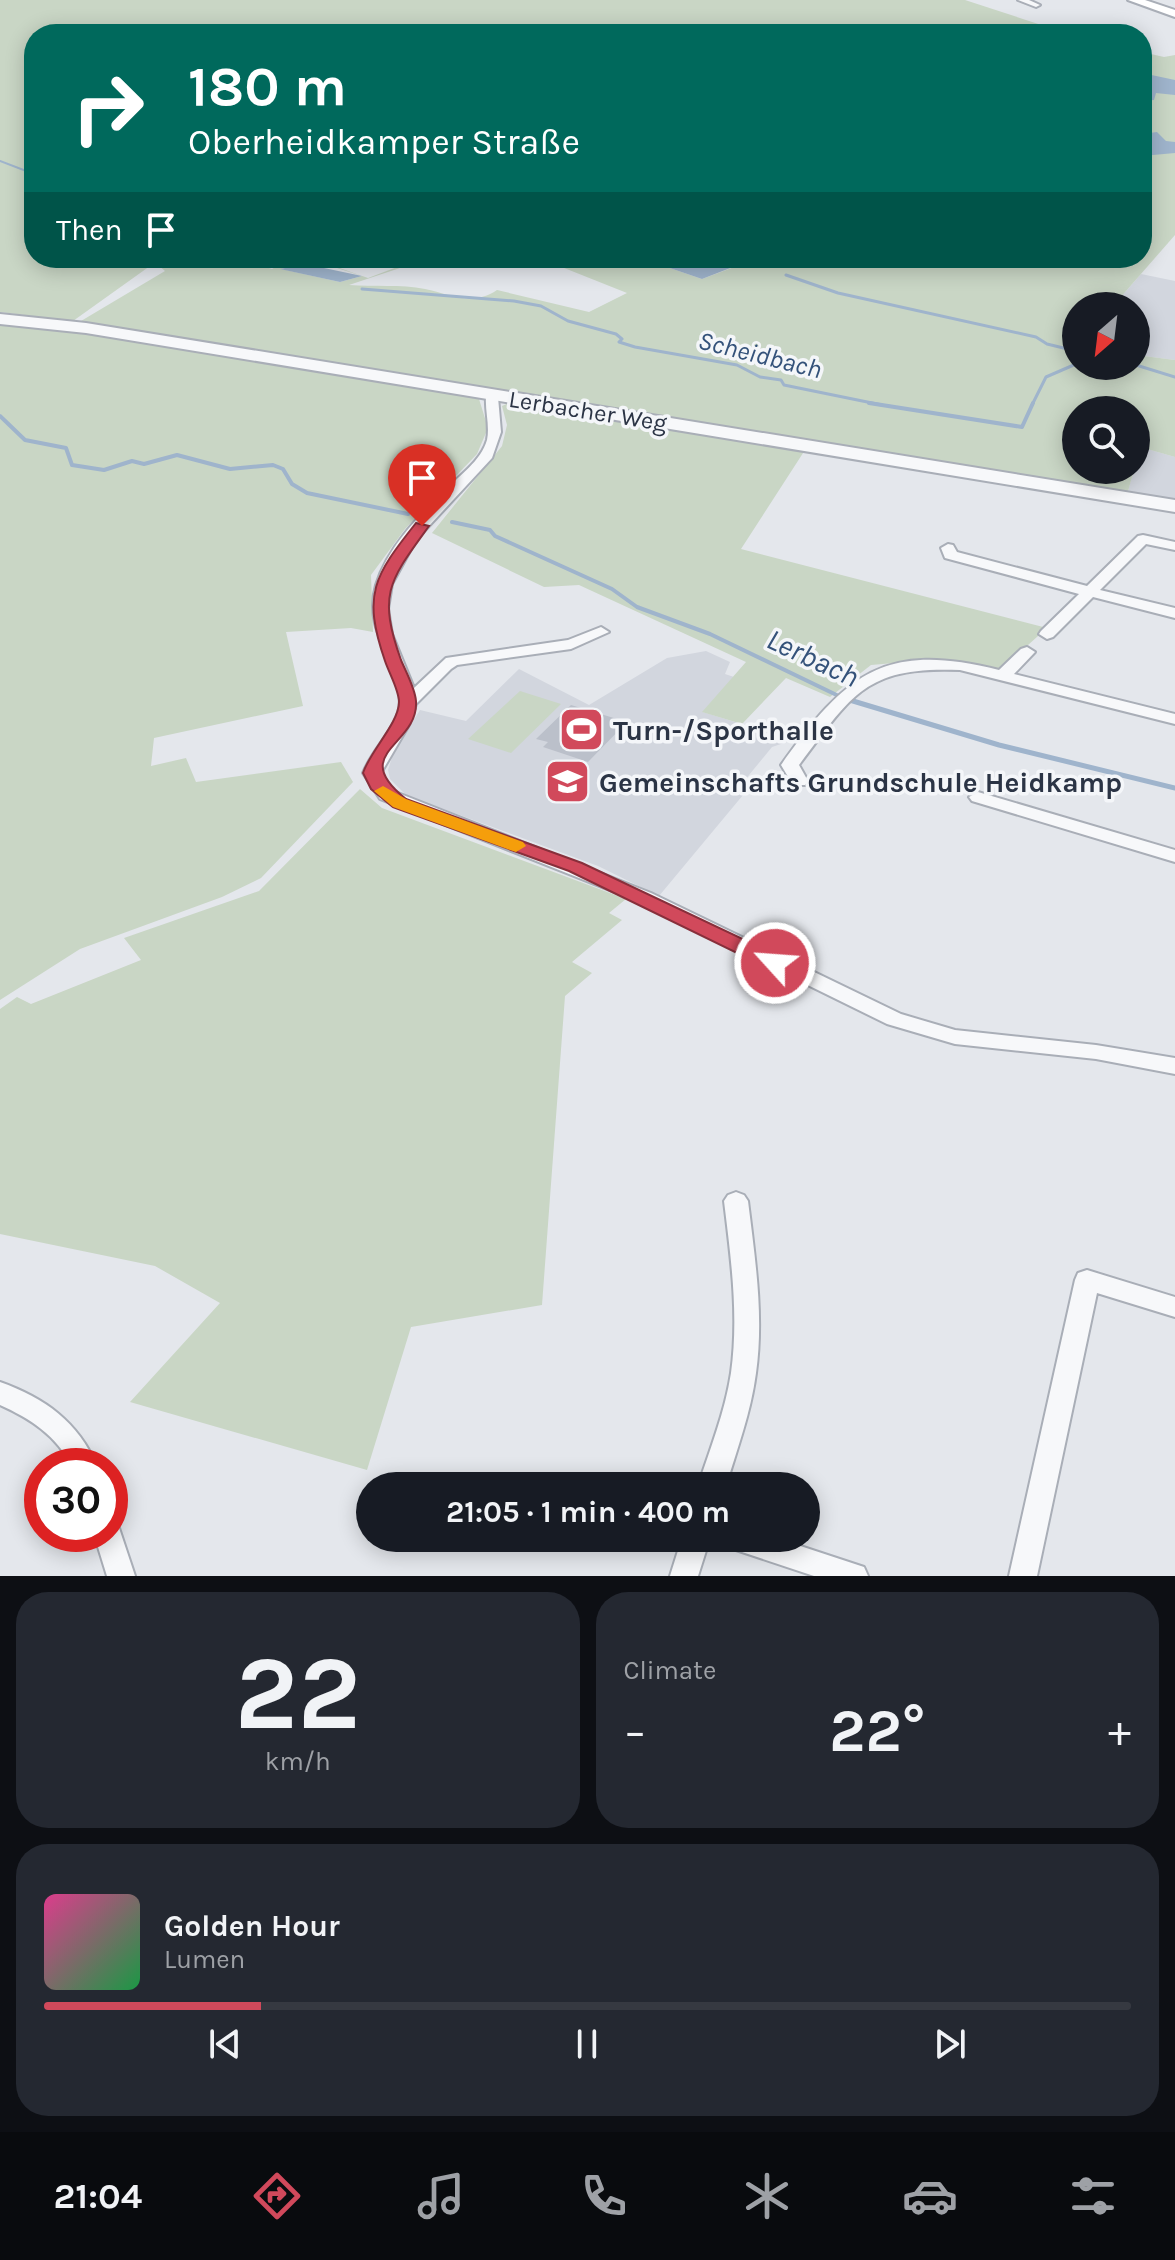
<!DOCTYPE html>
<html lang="en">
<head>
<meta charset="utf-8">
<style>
  :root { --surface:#171b24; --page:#242831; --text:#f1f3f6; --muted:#9ea1a6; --line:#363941; --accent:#d1495b }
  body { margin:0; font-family:Karla,sans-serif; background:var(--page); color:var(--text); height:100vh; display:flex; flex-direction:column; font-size:30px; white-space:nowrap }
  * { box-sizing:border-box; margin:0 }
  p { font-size:26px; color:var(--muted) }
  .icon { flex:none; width:44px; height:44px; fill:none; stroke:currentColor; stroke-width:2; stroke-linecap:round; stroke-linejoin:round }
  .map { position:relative; height:1576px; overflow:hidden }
  .details { display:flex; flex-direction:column; gap:16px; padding:16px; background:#0d0f14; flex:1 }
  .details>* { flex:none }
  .hud { position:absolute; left:24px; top:24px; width:1128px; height:244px; border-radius:32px; box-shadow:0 4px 20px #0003; background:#00695c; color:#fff; overflow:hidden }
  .needle { width:52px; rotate:208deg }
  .buttons { position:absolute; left:1062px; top:292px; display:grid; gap:16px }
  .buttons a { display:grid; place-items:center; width:88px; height:88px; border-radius:50%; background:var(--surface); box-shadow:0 4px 20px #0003; font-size:40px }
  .speed { position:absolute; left:24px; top:1448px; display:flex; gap:16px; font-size:40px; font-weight:700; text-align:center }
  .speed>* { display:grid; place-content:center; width:104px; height:104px; border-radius:50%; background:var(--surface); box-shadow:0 4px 20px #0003; line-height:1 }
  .speed .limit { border:12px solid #d22; background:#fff; color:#111 }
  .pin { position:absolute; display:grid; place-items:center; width:68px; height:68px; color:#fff; margin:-82px -34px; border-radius:50% 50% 50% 0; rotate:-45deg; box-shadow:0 0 8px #0007 }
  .pin .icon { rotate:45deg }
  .me { position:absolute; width:88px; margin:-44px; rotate:296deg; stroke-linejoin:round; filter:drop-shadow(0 0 6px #0008) }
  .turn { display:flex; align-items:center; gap:28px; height:168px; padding:0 32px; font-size:36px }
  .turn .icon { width:104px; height:104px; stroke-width:2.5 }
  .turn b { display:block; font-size:56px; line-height:68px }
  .then { display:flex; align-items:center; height:76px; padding:0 32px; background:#0003; gap:16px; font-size:30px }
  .big { font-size:60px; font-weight:700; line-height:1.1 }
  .details .tile { flex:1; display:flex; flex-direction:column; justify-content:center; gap:12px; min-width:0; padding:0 28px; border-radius:32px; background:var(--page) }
  .details .dial { align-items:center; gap:0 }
  .dial b { font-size:104px; line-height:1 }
  .song { display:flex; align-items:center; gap:24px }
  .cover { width:96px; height:96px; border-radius:12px; background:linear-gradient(135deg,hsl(330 70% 55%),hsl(140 70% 35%)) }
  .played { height:8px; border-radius:4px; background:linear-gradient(90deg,var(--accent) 20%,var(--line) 20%) }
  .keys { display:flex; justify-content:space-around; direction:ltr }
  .heat { display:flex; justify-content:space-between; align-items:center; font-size:44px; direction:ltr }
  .details .tiles { flex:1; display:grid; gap:16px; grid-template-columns:1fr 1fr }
  .tile:last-child { grid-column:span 2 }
  .trip { position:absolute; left:356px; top:1472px; width:464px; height:80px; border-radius:40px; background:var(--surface); box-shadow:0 4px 20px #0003; font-weight:700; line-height:80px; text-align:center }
  .tab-bar { display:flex; height:128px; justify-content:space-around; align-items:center; background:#090b0e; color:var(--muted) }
  .tab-bar .icon { width:56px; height:56px }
  .tab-bar .active { color:var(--accent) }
  .tab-bar b { font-size:36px; color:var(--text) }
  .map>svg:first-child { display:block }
  .built { fill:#d2d6de }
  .green { fill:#c9d6c5; fill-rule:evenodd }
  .water { fill:#9fb4cc }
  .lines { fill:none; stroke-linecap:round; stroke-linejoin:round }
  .stream-far3 { stroke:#9fb4cc; stroke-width:2 }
  .stream-far2 { stroke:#9fb4cc; stroke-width:3 }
  .stream-far1 { stroke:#9fb4cc; stroke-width:4 }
  .stream { stroke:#9fb4cc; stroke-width:5 }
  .building { fill:#bbc0ca }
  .minor-casing { stroke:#a9aeb7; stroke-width:4 }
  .tertiary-casing { stroke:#a9aeb7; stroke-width:4 }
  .secondary-casing { stroke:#a9aeb7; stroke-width:4 }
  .minor { fill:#f7f8fa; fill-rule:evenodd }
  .tertiary { fill:#f7f8fa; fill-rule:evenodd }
  .secondary { fill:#fff; fill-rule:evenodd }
  .route { fill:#d1495b; stroke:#882f3b; stroke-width:2 }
  .slow { fill:#f59e0b }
  .labels { text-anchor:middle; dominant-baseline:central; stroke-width:7; stroke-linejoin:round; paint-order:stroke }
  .far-street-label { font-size:24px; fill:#2b3445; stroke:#f4f6f9 }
  .far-water-label { font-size:26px; font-style:italic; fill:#34527a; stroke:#f4f6f9 }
  .poi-label { font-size:28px; font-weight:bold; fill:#2b3445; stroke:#f4f6f9; text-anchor:start }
  .water-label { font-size:30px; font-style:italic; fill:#34527a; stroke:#f4f6f9 }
</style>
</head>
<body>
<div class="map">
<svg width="1175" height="1576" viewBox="0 0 1175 1576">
  <rect width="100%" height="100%" fill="#e4e7ec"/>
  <path class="built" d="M1141,274L1175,281V360L1136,355V306H1113Z
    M1140,447L1175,457V499L1128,491Z
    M706,651L730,662L725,674L734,677L703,712L793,740L772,747L740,786L748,789L659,896L598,866L419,800L405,794L390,779L388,770L394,751L420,710L466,721L519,669L589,705L667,658Z"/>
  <path class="green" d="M0,0H965L1069,34H34V258H148L150,266L73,321L0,312Z
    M1142,52L1164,57L1175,55V235L1113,306H1076V366H1136V355L1175,360V457L1140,447L1136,461V410H1076V470H1134L1127,495L81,321L165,271L150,258H260L254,263L272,269L283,262L272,258H311L368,278L421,258H430L349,285C373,287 401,284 425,289C450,294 472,307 497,290L589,312L627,293L539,258H652L664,266L702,279L737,266L726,258H1142ZM296,264L337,268L362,276L340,282L281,269Z
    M0,323L62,327L479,399L488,428L477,454L405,529L371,575L373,632L351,628L286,632L303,706L154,738L151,766L186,758L196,782L341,762L353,782L261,878L222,897L80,949L0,1000Z
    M511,402L805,450L741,549L1047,628L1000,670L941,659L871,665L830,697L786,678L742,724L702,712L746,662L579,585L544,587L432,533L502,446L507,425L502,406Z
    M520,691L561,704L511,753L468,739Z
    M360,789L382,808L626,899L609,913L622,920L572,962L592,973L565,996L542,1305L411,1327L367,1470L130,1402L220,1303L155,1266L0,1234V1009L17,997L31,1004L141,960L124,938L259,891Z"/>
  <path class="water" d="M1142,73L1175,80V95L1156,93L1154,100L1142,101Z
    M1157,132L1166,141L1175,142V153L1142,156V134Z
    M652,258H726L738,265L702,279L664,266Z
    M305,264L362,276L340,282L280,269Z"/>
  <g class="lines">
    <path class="stream-far3" d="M0,161L34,174"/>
    <path class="stream-far2" d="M786,275L838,293L1036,337L1047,344L1076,351
      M362,289L514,301L541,306L568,321L616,334L622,339L619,342L635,347L737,365L760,377L781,380L784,385L882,405
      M1136,365L1175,377
      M1032,405L1046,377L1076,364"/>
    <path class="stream-far1" d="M869,403L1022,427L1033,403
      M0,416L25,440L66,448L72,465L104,470L132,461L144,464L177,455L230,469L273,465L283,469L292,484L307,493L408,514
      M452,522L490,530L495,536L612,589L637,607L710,634L847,700"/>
    <path class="stream" d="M843,698L999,745L1175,788"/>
  </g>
  <path class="building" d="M571,705L627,722L588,762L543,747L548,742L536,739Z"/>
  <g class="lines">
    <defs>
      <path id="minor" d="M1018,0H1029L1040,5L1036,7Z
        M492,393L498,397L501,432L492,458L416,540L392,584L388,609L392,634L414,688L446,658L568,640L601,627L609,632L571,649L457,665L451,669L416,704L409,725L381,773L393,791L651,893L901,1014L955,1030L1096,1045L1175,1058V1074L1096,1059L955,1044L887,1024L637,901L380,799L363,773C372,750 393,732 399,709C407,669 361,636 376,585C387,548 418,517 444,491C459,476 481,461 487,440C490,426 485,411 486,397Z
        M1143,535L1175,542V550L1146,544L1100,590L1175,608V618L1093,597L1053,637L1047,639L1039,634L1041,631L1079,594L945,558L941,548L948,544L953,545L957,552L1087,586L1138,536Z
        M1027,647L1035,652L1014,674L1175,714V724L960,670C865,666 852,695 799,765L808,781L805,785H793L781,765C846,674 884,641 999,670L1021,649Z
        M978,792L1175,850V862L972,801L969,797Z
        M736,1192L744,1195L748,1201C755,1258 764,1316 756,1373C751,1412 737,1449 726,1486H698C710,1449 725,1412 731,1373C739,1316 731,1258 724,1201L728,1195Z
        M1087,1270L1175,1297V1317L1097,1293L1037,1576H1009L1075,1280L1078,1273Z
        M0,1382C45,1398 78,1422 97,1466H71C58,1436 29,1418 0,1405Z
        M110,1522L118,1525L135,1576H107L94,1534H110Z
        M682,1538H710L698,1576H670Z
        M723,1538H776L864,1567L868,1576H814L727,1547Z"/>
      <path id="tertiary" d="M0,314L86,323L1175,500V512L86,333L0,324Z"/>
      <path id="secondary" d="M1128,0H1145L1175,10V17Z"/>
    </defs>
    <use href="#minor" class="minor-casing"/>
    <use href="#tertiary" class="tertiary-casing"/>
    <use href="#secondary" class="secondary-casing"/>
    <use href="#minor" class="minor"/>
    <use href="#tertiary" class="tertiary"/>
    <use href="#secondary" class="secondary"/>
  </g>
  <path class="route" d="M416,523L429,526C390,580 377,593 401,660C406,672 415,688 416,701C419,746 347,752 406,799L582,863L783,958L786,963L783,968H768L569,871L393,807L371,789L363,773C370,751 399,723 399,702C399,690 389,673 385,661C362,594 374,576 416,523Z"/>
  <path class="slow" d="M383,786L406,799L523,842L526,846L516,852L510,850L393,807L374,791Z"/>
  <defs>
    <symbol id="stadium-square" viewBox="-11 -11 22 22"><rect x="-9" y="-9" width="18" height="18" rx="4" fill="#d1495b" stroke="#f4f6f9"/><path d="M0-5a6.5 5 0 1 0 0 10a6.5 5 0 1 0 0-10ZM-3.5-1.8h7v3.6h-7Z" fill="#fff"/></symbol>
    <symbol id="school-square" viewBox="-11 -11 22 22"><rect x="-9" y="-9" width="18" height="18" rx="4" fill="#d1495b" stroke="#f4f6f9"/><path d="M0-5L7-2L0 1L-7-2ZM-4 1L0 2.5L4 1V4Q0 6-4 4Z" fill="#fff"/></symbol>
  </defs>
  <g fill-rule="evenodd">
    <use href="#stadium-square" x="556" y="704" width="51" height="51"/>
    <use href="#school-square" x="542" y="756" width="51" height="51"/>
  </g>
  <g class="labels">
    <g class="far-street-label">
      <text transform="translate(588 411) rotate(9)">Lerbacher Weg</text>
    </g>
    <g class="far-water-label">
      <text transform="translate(760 355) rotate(14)">Scheidbach</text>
    </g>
    <g class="poi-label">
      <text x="613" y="730">Turn-/Sporthalle</text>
      <text x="599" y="782">Gemeinschafts Grundschule Heidkamp</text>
    </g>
    <g class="water-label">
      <text transform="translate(813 658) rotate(25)">Lerbach</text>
    </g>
  </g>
</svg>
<div class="buttons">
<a><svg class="needle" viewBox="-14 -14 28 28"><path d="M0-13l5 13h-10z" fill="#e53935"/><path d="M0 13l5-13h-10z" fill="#9ea1a6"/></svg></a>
<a><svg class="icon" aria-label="search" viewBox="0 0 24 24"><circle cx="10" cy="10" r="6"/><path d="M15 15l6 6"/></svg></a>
</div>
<div class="speed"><div class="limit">30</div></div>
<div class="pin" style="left:422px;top:526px;background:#d93025"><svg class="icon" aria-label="arrive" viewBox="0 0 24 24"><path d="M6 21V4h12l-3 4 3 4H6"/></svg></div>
<svg class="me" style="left:775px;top:963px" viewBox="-20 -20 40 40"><circle r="17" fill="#d1495b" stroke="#fff" stroke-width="3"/><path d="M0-11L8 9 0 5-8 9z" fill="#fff"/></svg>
<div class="trip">21:05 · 1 min · 400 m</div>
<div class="hud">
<div class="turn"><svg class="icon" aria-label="right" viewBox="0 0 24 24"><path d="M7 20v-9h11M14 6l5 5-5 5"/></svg><div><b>180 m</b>Oberheidkamper Straße</div></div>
<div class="then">Then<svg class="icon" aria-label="arrive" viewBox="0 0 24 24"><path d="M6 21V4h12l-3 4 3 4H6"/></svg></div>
</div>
</div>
<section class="details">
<div class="tiles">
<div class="tile dial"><b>22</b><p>km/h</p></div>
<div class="tile"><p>Climate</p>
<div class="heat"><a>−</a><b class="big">22°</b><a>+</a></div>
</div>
<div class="tile">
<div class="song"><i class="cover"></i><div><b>Golden Hour</b><p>Lumen</p></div></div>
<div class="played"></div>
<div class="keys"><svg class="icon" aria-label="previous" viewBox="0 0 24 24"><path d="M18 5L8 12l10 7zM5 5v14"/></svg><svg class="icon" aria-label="pause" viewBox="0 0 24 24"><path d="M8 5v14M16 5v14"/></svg><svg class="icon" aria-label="next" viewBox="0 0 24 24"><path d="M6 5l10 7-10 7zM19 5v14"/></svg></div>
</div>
</div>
</section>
<nav class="tab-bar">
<b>21:04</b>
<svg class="icon active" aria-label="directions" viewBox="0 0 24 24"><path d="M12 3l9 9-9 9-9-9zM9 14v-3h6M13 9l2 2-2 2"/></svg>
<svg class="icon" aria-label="music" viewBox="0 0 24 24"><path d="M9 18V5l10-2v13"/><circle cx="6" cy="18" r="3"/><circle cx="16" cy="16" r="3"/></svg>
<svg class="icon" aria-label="phone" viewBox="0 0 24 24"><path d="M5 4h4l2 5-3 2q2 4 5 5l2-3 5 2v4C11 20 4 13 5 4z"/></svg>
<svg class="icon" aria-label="climate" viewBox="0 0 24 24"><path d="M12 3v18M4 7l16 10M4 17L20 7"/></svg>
<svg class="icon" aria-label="car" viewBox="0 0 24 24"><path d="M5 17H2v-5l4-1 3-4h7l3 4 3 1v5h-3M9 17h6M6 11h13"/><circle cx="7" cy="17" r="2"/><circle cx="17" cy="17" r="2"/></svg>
<svg class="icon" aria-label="filters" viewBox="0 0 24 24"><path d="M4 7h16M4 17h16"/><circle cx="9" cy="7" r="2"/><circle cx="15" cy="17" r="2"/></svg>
</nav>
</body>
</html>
